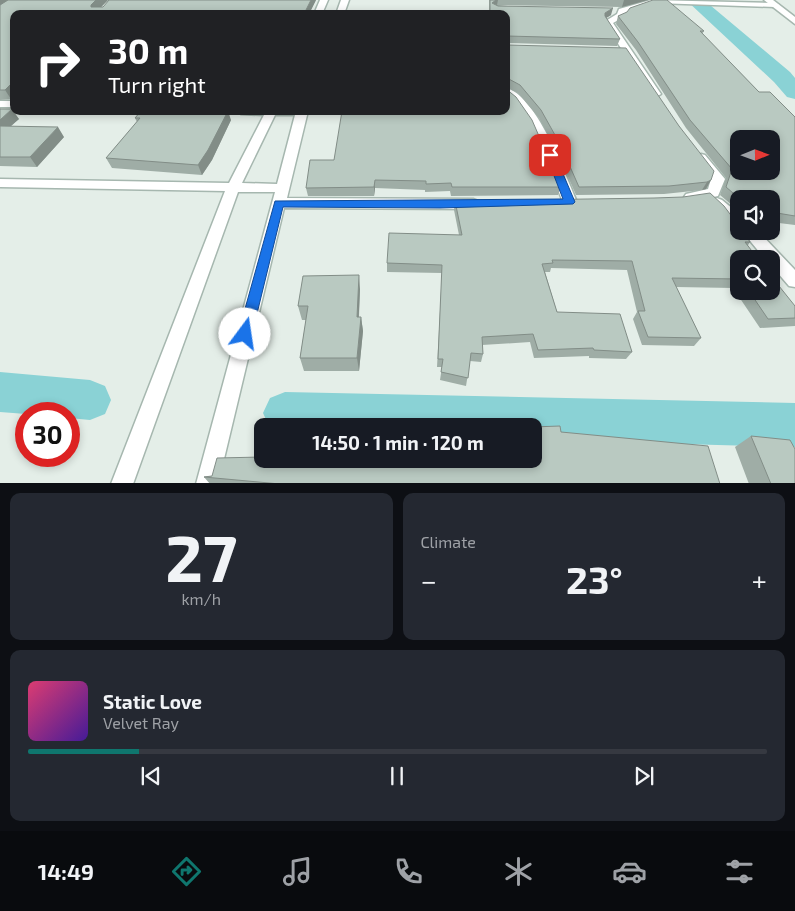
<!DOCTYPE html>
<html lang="en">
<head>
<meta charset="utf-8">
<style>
  :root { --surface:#171b24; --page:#242831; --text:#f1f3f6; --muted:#9ea1a6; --line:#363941; --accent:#0f766e }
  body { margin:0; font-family:"Exo 2",sans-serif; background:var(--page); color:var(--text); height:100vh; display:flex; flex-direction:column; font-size:19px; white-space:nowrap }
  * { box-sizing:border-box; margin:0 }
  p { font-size:16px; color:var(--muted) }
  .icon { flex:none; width:28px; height:28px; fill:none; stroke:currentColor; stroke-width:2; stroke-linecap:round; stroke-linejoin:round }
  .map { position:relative; height:483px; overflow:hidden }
  .panel { display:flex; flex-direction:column; gap:10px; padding:10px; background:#0d0f14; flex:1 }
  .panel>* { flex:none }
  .top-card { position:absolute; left:10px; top:10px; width:500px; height:105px; border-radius:10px; box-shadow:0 2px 8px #0003; background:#202124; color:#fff; overflow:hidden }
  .needle { width:32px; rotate:89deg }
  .fabs { position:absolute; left:730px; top:130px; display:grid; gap:10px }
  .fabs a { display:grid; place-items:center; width:50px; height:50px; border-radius:10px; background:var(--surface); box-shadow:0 2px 8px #0003; font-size:25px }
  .speed { position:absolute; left:15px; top:402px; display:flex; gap:10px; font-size:25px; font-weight:700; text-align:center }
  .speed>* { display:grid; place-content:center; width:65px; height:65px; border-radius:50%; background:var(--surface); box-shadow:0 2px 8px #0003; line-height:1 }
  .speed .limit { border:8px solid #d22; background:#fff; color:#111 }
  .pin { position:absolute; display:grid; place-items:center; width:42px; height:42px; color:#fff; margin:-21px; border-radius:10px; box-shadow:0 2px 8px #0006 }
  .me { position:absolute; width:55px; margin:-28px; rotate:14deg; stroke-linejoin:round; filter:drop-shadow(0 0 4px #0008) }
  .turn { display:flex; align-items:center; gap:18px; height:105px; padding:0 15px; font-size:22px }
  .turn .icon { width:65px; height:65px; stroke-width:2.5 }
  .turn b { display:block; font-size:35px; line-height:42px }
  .big { font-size:38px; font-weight:700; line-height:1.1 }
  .panel .card { flex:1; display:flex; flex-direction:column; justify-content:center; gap:8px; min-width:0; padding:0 18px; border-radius:10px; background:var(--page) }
  .panel .dial { align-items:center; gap:0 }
  .dial b { font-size:65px; line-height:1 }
  .song { display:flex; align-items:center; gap:15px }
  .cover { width:60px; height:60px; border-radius:8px; background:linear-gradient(135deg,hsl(340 70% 55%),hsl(260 70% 35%)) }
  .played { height:5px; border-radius:2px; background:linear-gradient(90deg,var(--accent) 15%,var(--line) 15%) }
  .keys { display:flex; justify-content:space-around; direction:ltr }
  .heat { display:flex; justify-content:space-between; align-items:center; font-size:28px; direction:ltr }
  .panel .tiles { flex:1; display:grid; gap:10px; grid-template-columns:1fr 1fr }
  .card:last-child { grid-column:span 2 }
  .trip { position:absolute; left:254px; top:418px; width:288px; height:50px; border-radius:10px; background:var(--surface); box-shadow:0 2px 8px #0003; font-weight:700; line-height:50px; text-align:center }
  .menu { display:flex; height:80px; justify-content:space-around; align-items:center; background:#090b0e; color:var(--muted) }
  .menu .icon { width:35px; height:35px }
  .menu .selected { color:var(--accent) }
  .menu b { font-size:22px; color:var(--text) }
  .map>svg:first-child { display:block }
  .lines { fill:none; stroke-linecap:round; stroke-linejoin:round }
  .canal { fill:#8ad2d5; fill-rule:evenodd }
  .minor-casing { stroke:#a6b7af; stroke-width:3 }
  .tertiary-casing { stroke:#a6b7af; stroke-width:3 }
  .minor { fill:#fff; fill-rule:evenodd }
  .tertiary { fill:#fff; fill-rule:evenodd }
  .wall { fill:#9fada6 }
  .shaded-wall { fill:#828d87 }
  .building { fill:#b9c9c1; stroke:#828d87; fill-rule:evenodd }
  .route { fill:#1a73e8; stroke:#114b97 }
</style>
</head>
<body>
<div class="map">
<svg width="795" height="484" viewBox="0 0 795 484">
  <rect width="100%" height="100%" fill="#e4eee8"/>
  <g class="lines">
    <path class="canal" d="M686,0H704L790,72L795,78V99L787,97L774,82Z
      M0,372L90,380L105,386L111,400L105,414L90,420L69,418V414H26L0,412Z
      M285,392L795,403V447L532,440V426H269L263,413L270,398Z"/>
    <defs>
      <path id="minor" d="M320,0H328L322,14H314Z
        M341,0H349L344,14H336Z
        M651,0L775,3L779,5L775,7L656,3L626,13L624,17L613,23L661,94L656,97L652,96L604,22L617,14L619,9Z
        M506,88C537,96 565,174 577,202L575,205H565L563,202C551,173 532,113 506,96Z
        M0,101H14V107H0Z
        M236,111H308L287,198L473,199L478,201L480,204L478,207L473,209L284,208L218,484H196L275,192H238L133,484H111L225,191L0,187V179L229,183L264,115L241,114ZM275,115H295L277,184L242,183Z
        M701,154L705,155L725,179L718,196L691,202L686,200L684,197L686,194L708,189L711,179L695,158Z
        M717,198L722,200L739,214V227L734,226L712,206L710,203L712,200Z
        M742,231H758L795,270V287L789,286L771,265V259H765Z"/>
      <path id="tertiary" d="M764,0H773L795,17V24Z"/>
    </defs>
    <use href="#minor" class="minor-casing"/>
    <use href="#tertiary" class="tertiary-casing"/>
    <use href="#minor" class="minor"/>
    <use href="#tertiary" class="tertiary"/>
  </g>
  <path class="wall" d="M0,0H108L101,7H103L109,0H316L309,14H14V96L11,99L0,100Z
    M489,0H648L622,7L497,5L611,15L606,18L620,39L617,46L506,43V14H489Z
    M618,16L704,31L702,34L759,92L795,117V225L771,222V199H739V211L720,195L726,178L686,128L636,50L616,24Z
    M506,44L711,180L706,189L702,190L664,194L576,195L557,152L539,118L518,93L506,87V89L561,187L558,195L451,196L450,191L425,192V190L375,188L374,196H308L306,188L334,160Z
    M0,108L1,109L19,119L10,126L64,137L37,167L0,166Z
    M135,118L231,120L212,160L202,175L112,168L106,158L137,122Z
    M455,201L750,242L739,259V291H771L795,306V326L760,328L733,288L676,287L701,338L694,346L642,345L633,319L637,312L627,270L551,268L550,272H545L557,312L632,352L626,359L589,358V356L534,358L530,342L482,345L483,354L481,362L470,361L466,386L440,380L442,367H437L442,273L387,272V263L459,235L454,210Z
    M360,289L359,317H361L363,331L359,371H304L300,358L306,320H302L298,306Z
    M561,432L720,484H210L204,477L212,476L532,459Z
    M751,436L795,484H749L735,447Z"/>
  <path class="shaded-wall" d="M0,0H9L0,7Z
    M96,0H108L95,13L91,7V5Z
    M311,0H316L309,14H305V12Z
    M496,0H498L497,5L492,3Z
    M624,0H648L622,7Z
    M613,8L611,15L603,20L605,13Z
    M14,81V96L11,99L5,90Z
    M12,109L19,119L0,136V120Z
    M228,111L231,120L212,160L202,175L198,165Z
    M58,127L64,137L37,167L30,157Z
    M375,180V188L374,196V187Z
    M711,180L706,189L702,190L707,182Z
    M359,275L360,289L358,331L357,317Z
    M361,317L363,331L359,371L357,358Z"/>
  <path class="building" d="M8,0H96L91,5V7H103L109,0H311L305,12L258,11L255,14H14V81L5,90H0V5Z
    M490,0H496L492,3L498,6L613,8L605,13V16L620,39L507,36L506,40V14H490Z
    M653,0H667L704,31H700L759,92H770L795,117V216L771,212V199H740L726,187L732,169L690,120L638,42L618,16L627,12L630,8ZM739,139H771V171H739Z
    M506,44L507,45L626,48L679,126L714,171L711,180L707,182L669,186L579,187L560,144L541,110L520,85L507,78L506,89L516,97L532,120L561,187H452L451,183L426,184V181L375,180L374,187L306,188L310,160H334L342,111H506Z
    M0,109H12L0,120Z
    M141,111H228L208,150L198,165L106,158L140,118H135Z
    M0,126L58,127L30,157H0Z
    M710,193L724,206L739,226V231H743L750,242H745L758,259H739V279L672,278L701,338L648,337L638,311H645L632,261L552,260L553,263L542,264L557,312L620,314L632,352L594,350L593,348L538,350L533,334L482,337L483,354L471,353L468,378L441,372L443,359H438L442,265L387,263L389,233L462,235L455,201L654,198L683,197Z
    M359,275L357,317H361L357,358H300L308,306H298L303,276Z
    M771,276L795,306V318L768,319L749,291H771Z
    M353,423H400V426H407H352Z
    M455,425H481V426H455Z
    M560,426L561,432L708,446L720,484H280L204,477L212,476L217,458L262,457V459H532V427Z
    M751,436L790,440L795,449V484H771Z"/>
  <path class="route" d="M550,152L555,155L575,202L573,204L440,208L283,207L252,334L250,338L245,340L240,338L238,334L275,201L563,199L546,155Z"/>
</svg>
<div class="fabs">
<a><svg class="needle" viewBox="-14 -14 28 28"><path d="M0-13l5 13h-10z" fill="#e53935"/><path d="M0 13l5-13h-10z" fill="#9ea1a6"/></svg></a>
<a><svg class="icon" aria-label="sound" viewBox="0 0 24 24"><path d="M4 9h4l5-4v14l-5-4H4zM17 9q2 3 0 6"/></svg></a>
<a><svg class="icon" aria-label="search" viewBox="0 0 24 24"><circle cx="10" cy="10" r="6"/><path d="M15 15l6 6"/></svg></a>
</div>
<div class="speed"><div class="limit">30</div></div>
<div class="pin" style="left:550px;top:155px;background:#d93025"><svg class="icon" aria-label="arrive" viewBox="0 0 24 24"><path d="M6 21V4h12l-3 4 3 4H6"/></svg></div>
<svg class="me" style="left:245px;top:334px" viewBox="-20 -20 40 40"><circle r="19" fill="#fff"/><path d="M0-13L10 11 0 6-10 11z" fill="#1a73e8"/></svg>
<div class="trip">14:50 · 1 min · 120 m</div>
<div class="top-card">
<div class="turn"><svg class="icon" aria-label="right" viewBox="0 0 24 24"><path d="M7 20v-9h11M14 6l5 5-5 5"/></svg><div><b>30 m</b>Turn right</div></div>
</div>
</div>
<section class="panel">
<div class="tiles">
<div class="card dial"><b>27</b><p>km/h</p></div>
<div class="card"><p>Climate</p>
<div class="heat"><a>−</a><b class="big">23°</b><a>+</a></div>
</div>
<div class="card">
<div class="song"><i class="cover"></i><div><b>Static Love</b><p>Velvet Ray</p></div></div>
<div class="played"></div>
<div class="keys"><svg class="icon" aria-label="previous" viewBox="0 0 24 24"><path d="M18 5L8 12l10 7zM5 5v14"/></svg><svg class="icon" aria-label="pause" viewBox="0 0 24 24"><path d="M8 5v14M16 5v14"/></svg><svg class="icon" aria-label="next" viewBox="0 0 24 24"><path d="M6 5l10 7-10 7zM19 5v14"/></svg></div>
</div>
</div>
</section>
<nav class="menu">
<b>14:49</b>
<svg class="icon selected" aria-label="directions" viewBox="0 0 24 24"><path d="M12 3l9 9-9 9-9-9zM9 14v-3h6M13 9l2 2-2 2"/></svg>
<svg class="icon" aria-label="music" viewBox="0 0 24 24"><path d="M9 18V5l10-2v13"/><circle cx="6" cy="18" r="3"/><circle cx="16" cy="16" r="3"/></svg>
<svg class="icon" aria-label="phone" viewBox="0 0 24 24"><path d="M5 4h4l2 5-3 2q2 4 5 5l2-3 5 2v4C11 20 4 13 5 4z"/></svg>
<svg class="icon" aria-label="climate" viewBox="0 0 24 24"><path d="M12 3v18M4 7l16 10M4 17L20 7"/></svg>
<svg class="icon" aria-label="car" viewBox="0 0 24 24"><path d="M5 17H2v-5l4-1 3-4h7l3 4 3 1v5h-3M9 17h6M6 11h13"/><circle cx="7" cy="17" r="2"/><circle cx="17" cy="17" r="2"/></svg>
<svg class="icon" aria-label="filters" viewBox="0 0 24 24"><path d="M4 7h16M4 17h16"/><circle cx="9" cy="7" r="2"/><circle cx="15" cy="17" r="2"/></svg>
</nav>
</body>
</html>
